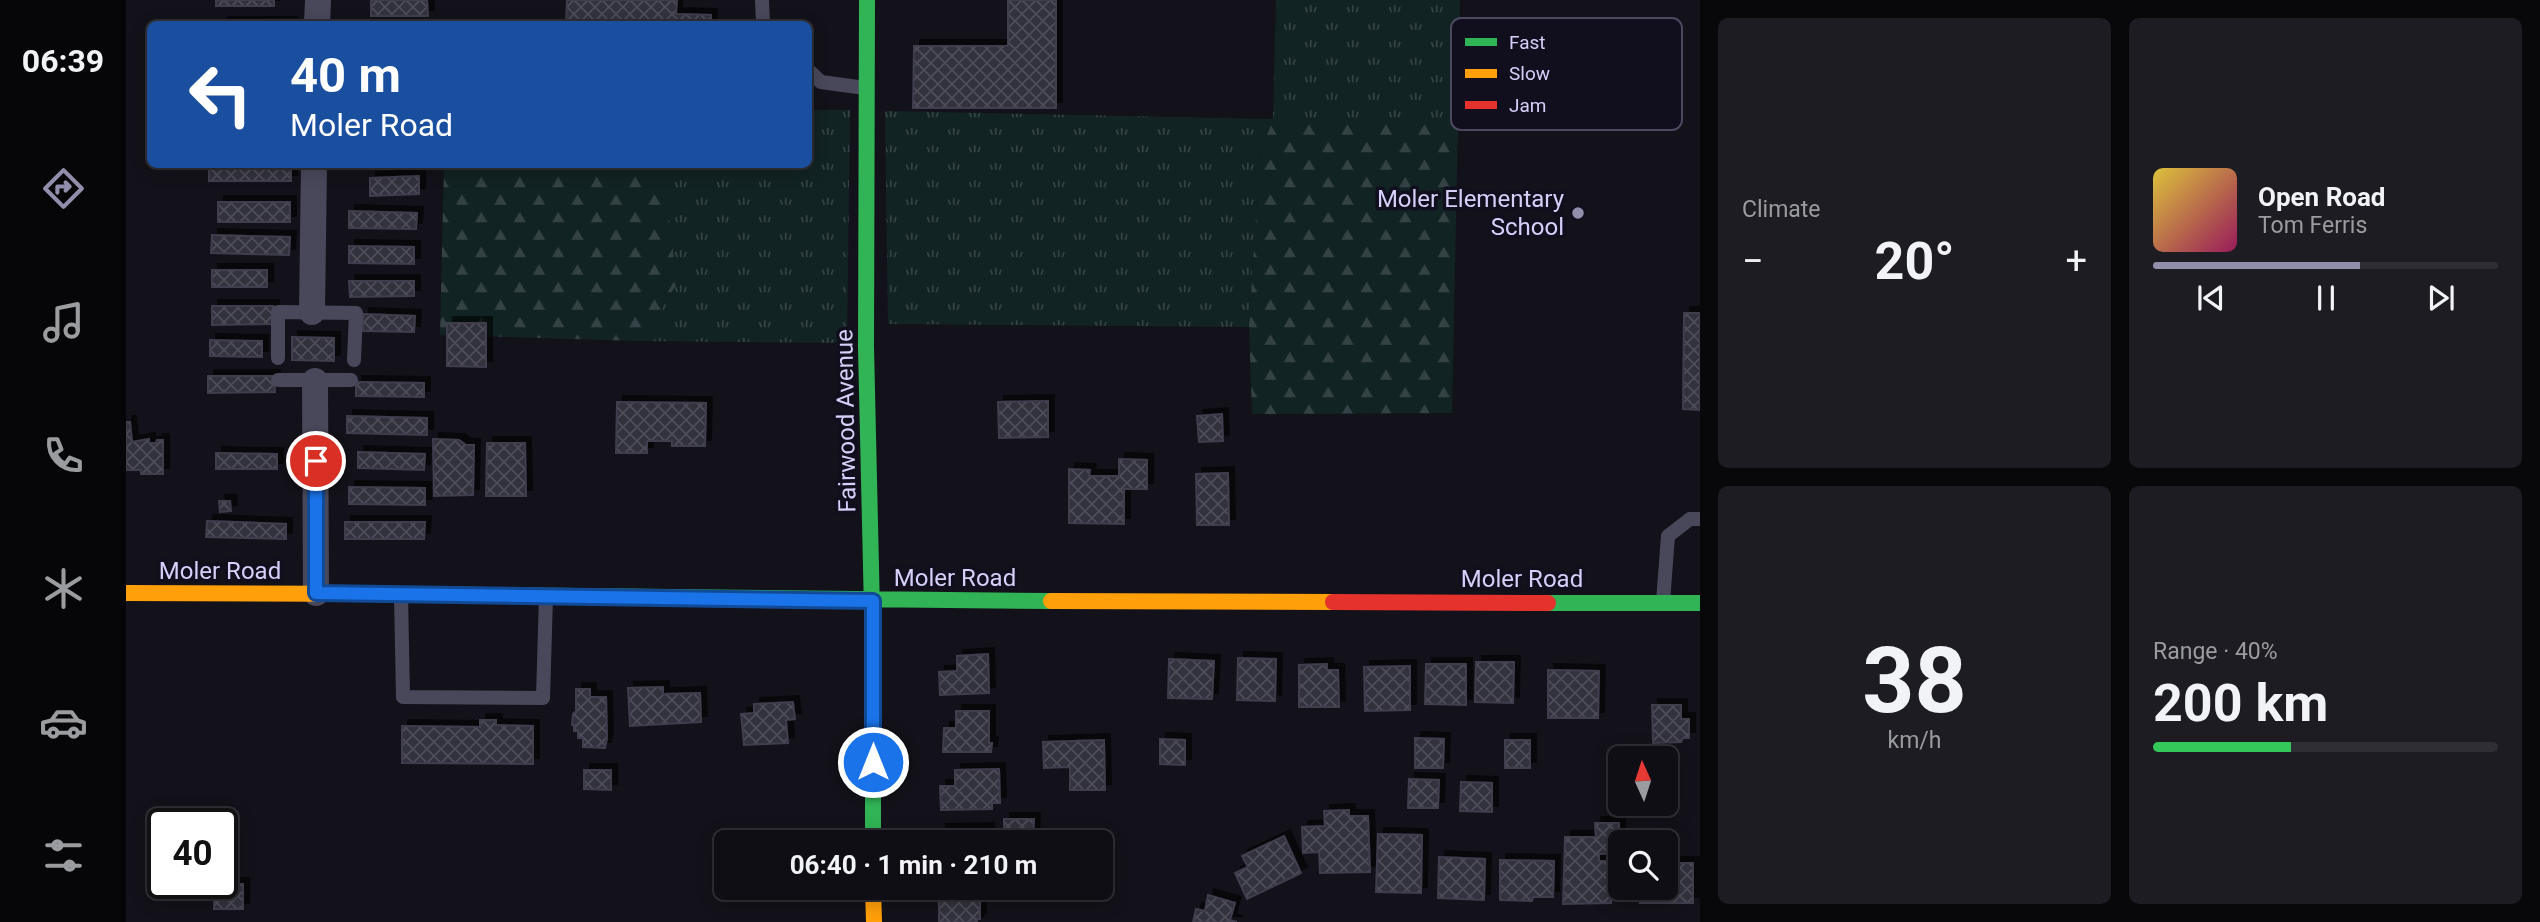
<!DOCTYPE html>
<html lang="en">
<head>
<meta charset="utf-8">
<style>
  :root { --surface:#0e0e14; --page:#1c1c22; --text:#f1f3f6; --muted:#9b9ca0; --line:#2e2e34; --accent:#918eab }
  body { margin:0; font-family:Roboto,sans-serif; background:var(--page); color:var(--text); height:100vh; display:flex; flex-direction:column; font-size:26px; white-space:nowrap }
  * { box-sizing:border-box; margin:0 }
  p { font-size:23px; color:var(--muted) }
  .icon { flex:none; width:38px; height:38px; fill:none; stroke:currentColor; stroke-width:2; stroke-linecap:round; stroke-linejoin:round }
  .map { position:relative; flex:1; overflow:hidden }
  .drawer { display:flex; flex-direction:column; gap:18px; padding:18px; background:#08080b; width:840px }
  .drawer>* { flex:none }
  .top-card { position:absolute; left:21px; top:21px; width:665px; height:147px; border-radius:10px; box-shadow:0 4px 18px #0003,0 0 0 2px var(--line); background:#1a4fa0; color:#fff; overflow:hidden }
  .needle { width:46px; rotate:357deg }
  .tools { position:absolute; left:1482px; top:746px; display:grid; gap:14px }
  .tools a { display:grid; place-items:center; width:70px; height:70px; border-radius:10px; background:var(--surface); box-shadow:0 4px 18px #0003,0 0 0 2px var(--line); font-size:35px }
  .speed { position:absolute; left:21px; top:808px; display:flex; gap:14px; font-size:35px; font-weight:700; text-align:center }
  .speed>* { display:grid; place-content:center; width:91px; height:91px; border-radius:50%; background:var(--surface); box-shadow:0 4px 18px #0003,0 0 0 2px var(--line); line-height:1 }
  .speed .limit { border:4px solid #111; border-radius:10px; background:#fff; color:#111 }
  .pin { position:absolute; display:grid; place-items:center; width:60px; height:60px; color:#fff; margin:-30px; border:4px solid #fff; border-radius:50%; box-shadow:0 2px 7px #0007 }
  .me { position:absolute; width:77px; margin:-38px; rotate:0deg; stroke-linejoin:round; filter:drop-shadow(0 0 5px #0008) }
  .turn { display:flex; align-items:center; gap:24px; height:147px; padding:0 28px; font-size:32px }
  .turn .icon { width:91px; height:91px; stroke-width:2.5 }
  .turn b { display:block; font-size:49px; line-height:60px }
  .big { font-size:52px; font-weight:700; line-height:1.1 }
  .drawer .tile { flex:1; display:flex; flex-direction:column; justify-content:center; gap:10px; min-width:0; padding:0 24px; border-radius:10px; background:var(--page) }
  .drawer .dial { align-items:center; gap:0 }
  .dial b { font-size:91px; line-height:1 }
  .song { display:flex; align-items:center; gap:21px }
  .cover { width:84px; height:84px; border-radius:10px; background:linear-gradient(135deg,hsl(50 70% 55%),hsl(330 70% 35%)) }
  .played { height:7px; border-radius:4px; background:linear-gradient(90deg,var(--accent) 60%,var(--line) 60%) }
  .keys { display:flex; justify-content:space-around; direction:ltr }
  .heat { display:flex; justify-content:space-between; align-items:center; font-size:38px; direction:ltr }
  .charge { height:10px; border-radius:5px; background:linear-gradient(90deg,#34c759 40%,var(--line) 0) }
  .drawer .tiles { flex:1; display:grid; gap:18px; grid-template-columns:repeat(2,1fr) }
  .trip { position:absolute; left:588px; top:830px; width:399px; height:70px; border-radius:10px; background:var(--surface); box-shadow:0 4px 18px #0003,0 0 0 2px var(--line); font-weight:700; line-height:70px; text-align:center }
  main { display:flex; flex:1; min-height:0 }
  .dock { display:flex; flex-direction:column; width:126px; justify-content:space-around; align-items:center; background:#060608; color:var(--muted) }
  .dock .icon { width:49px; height:49px }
  .dock .on { color:var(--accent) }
  .dock b { font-size:32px; color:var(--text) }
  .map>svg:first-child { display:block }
  .grass { fill:url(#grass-tufts) }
  .forest { fill:url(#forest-firs) }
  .building { fill:url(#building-cross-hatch); stroke:#403c4d; stroke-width:2; filter:url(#shadow) }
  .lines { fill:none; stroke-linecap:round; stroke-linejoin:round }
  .lane { stroke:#49485a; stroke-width:14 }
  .street { stroke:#49485a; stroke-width:26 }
  .fast { stroke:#30b455; stroke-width:16 }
  .slow { stroke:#ff9f0a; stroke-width:16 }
  .jam { stroke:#e5322d; stroke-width:16 }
  .route-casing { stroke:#114b97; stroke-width:18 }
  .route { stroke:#1a73e8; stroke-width:12 }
  .poi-dot { fill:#918eab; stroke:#110e1d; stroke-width:2.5 }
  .labels { text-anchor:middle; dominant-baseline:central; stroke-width:7; stroke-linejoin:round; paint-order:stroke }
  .poi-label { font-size:24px; fill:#d5d0f9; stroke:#110e1d; text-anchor:end }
  .street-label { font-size:24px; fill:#d5d0f9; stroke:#110e1d }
  .key { fill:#110e1d; stroke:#4c485f; stroke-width:2 }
  .key-label { font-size:19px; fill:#d5d0f9 }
</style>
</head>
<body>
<main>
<nav class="dock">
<b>06:39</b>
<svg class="icon on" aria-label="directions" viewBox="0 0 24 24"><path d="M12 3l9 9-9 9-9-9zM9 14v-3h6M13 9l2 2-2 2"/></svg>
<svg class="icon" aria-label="music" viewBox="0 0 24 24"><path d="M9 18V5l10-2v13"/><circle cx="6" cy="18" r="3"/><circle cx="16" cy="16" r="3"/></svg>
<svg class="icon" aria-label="phone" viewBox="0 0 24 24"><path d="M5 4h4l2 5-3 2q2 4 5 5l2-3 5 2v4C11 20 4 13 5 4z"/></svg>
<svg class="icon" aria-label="climate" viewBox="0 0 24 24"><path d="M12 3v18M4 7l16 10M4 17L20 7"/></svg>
<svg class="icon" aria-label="car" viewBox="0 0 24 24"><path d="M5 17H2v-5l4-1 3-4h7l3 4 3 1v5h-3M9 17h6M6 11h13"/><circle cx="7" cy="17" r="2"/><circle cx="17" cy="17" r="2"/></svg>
<svg class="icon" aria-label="filters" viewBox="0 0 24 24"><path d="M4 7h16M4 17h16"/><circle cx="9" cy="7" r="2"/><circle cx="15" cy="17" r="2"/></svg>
</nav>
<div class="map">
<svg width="1574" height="922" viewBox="0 0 1574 922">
  <defs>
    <pattern id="grass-tufts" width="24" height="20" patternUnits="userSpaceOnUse" patternTransform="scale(1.75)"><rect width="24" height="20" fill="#122324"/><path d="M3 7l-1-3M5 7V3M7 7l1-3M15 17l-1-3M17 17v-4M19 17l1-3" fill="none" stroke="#344245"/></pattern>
    <pattern id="forest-firs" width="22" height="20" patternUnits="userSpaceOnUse" patternTransform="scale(1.75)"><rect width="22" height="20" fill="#122324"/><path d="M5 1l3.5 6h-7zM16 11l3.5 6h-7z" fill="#344245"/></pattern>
    <pattern id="building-cross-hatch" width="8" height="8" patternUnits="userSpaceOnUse" patternTransform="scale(1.75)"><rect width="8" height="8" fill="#31303c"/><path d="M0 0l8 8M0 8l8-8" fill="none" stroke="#4e4d59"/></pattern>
    <filter id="shadow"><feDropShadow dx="6" dy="-6" stdDeviation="0" flood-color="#0009"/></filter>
  </defs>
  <rect width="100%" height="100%" fill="#13121a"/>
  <path class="grass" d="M1150,0H1334L1332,119L1148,120L1134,150L1123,327L762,324L759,111L1147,119Z
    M683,110H724L721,343L512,341L551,284L508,165L682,164Z"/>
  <path class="forest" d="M1148,119H1332L1326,413L1126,414L1123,327L1134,150Z
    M318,165H508L541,202L551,284L512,341L314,335Z"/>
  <path class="building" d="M90,0H148V6H90Z
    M245,0H301L302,16H245Z
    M441,0H551L550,14L585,15V24H440Z
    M882,0H930V108H787L788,46H882Z
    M96,23H166L96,24Z
    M83,164H165V181H83Z
    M293,176V194L244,196V178Z
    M92,202H164V222H92Z
    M223,211L291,213L290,229L223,228Z
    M86,235L164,237L163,255L85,253Z
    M223,246L288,247V264L223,263Z
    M86,270H141V287H86Z
    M223,281H288V296L224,297Z
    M86,306H147V324L86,325Z
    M1558,313H1574V410L1557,409Z
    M237,314L289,316L288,332L237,331Z
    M321,323H360V367L321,366Z
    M166,337L208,338V361L166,360Z
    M84,340L136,341V357L84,356Z
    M82,376H148L149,392L82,393Z
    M230,382L298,383V397L230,396Z
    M922,401V437L873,438L872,402Z
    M491,402L580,403L579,446H546V441H521V453H490Z
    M1096,414L1097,441L1073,442L1071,416Z
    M221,416L301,418V435L221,433Z
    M0,422H4L6,442L23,439V443H30L31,440H37V474H15V470H0Z
    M307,439L333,440L340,445H348L347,495L308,496Z
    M361,443H399L400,496H360Z
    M232,452L299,454L298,470L232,468Z
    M90,453L151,454V469H90Z
    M993,459L1021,460V489H998V524L943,523V469L964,470L963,476H993Z
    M1102,473L1103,525H1071L1070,474Z
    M223,487L299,488V505L223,504Z
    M93,501H104L105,511L94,512Z
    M81,521L160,524V539L80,537Z
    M219,522H299L298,539H219Z
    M862,654L863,693L814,695L813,672L831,671V656Z
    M1112,658L1150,659L1149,701L1111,700Z
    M1043,659L1088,661L1086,699L1042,698Z
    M1350,662H1388L1387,703L1349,702Z
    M1201,664V670H1212L1213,707H1173V665Z
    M1300,664H1340V705L1299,704Z
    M1284,666V710L1239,711L1238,667Z
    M1422,670L1473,671L1472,718H1422Z
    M537,687V694L574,693L575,722L504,726L502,688Z
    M450,689H464V697H480L481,738L479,748L457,747V738H452V731H448V725H446L447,714L450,711Z
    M667,702L669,719L660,720L662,743L618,745L615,714L628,713V704Z
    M1526,705H1555V719H1563V738H1557L1555,742L1527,743Z
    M830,711H863V743H866L865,752H817L818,728H830Z
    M354,720H370V725L407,726V764L276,763V726L354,727Z
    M1289,738L1318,739L1317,768H1289Z
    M1034,739L1059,740V765L1034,764Z
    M978,740L979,790H944V767L918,768L917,742Z
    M1379,740H1404V768H1379Z
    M873,769L874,803H866V809L815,810L814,786H829V770Z
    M458,770H485V790L458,789Z
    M1283,779L1313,780L1312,808H1282Z
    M1335,782L1366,783V812L1334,811Z
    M1223,810V816H1242L1244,872L1194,873L1193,852L1177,853L1176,827L1199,826L1198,811Z
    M878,819H908L907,842H878Z
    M1469,823H1493V853L1473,854V861H1485V903L1437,904L1439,837H1470Z
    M862,829L863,842H814V830Z
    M1252,834L1296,835L1295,893L1250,892Z
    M1158,836L1175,873L1121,899L1109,873L1122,867L1116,856Z
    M1313,857L1359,859L1358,900L1312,898Z
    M1374,860L1428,861L1427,897H1407L1406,901L1374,900Z
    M1540,863H1567V903H1514V887H1540Z
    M88,884H117V909H88Z
    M813,887H854V919H851V922H813Z
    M1082,895L1109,903L1104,920L1111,922H1067L1070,909L1079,911Z"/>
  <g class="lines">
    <path class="lane" d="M636,0L637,24
      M682,70L695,82L739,88
      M152,358V312L230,313L228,360
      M152,380H225
      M275,595L277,697L417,698L420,596
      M1537,602L1542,536L1564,519H1574"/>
    <path class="street" d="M191,24L192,0
      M186,312L188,164
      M189,381L190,593"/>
    <path class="fast" d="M741,0L740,347L747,655V842
      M259,594L925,601
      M1422,603H1574"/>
    <path class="slow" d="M0,593L259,594
      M925,601L1207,602
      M747,887L748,922"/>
    <path class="jam" d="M1207,602L1422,603"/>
  </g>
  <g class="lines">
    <defs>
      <path id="route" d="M190,461V593L747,601V762"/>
    </defs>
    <use href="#route" class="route-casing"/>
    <use href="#route" class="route"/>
  </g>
  <circle class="poi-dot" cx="1452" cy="213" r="7"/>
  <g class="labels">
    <g class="poi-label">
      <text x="1438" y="199">Moler Elementary<tspan x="1438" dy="28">School</tspan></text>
    </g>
    <g class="street-label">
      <text transform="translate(720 421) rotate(-91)">Fairwood Avenue</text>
      <text x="94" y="571">Moler Road</text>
      <text x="829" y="578">Moler Road</text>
      <text x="1396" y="579">Moler Road</text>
    </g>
  </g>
  <rect x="1325" y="18" width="231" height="112" rx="10" class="key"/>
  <rect x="1339" y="38" width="32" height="8" fill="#30b455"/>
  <rect x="1339" y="69" width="32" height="9" fill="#ff9f0a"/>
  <rect x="1339" y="101" width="32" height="8" fill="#e5322d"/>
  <g class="key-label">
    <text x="1383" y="49">Fast</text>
    <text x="1383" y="80">Slow</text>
    <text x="1383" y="112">Jam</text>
  </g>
</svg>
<div class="tools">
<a><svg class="needle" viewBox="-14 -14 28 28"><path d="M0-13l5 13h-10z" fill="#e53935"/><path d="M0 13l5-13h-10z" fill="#9b9ca0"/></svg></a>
<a><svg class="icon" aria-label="search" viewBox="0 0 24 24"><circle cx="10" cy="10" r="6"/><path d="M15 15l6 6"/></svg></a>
</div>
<div class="speed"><div class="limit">40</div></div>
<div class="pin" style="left:190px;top:461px;background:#d93025"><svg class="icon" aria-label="arrive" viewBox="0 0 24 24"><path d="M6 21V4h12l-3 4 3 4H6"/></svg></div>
<svg class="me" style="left:747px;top:762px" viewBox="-20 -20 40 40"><circle r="17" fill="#1a73e8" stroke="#fff" stroke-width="3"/><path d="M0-11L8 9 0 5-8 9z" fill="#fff"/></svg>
<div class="trip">06:40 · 1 min · 210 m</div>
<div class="top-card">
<div class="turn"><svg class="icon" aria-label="left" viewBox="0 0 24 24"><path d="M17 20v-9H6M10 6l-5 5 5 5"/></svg><div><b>40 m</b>Moler Road</div></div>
</div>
</div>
<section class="drawer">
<div class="tiles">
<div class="tile"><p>Climate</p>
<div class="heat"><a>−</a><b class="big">20°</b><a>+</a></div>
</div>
<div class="tile">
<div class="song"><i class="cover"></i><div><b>Open Road</b><p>Tom Ferris</p></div></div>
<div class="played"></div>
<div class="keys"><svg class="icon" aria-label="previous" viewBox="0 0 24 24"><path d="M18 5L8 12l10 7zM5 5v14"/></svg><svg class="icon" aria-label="pause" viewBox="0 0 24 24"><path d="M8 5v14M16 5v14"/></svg><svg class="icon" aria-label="next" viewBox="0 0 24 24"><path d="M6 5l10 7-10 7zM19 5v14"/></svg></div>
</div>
<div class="tile dial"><b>38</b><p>km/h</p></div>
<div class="tile"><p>Range · 40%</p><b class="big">200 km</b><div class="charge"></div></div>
</div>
</section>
</main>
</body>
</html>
